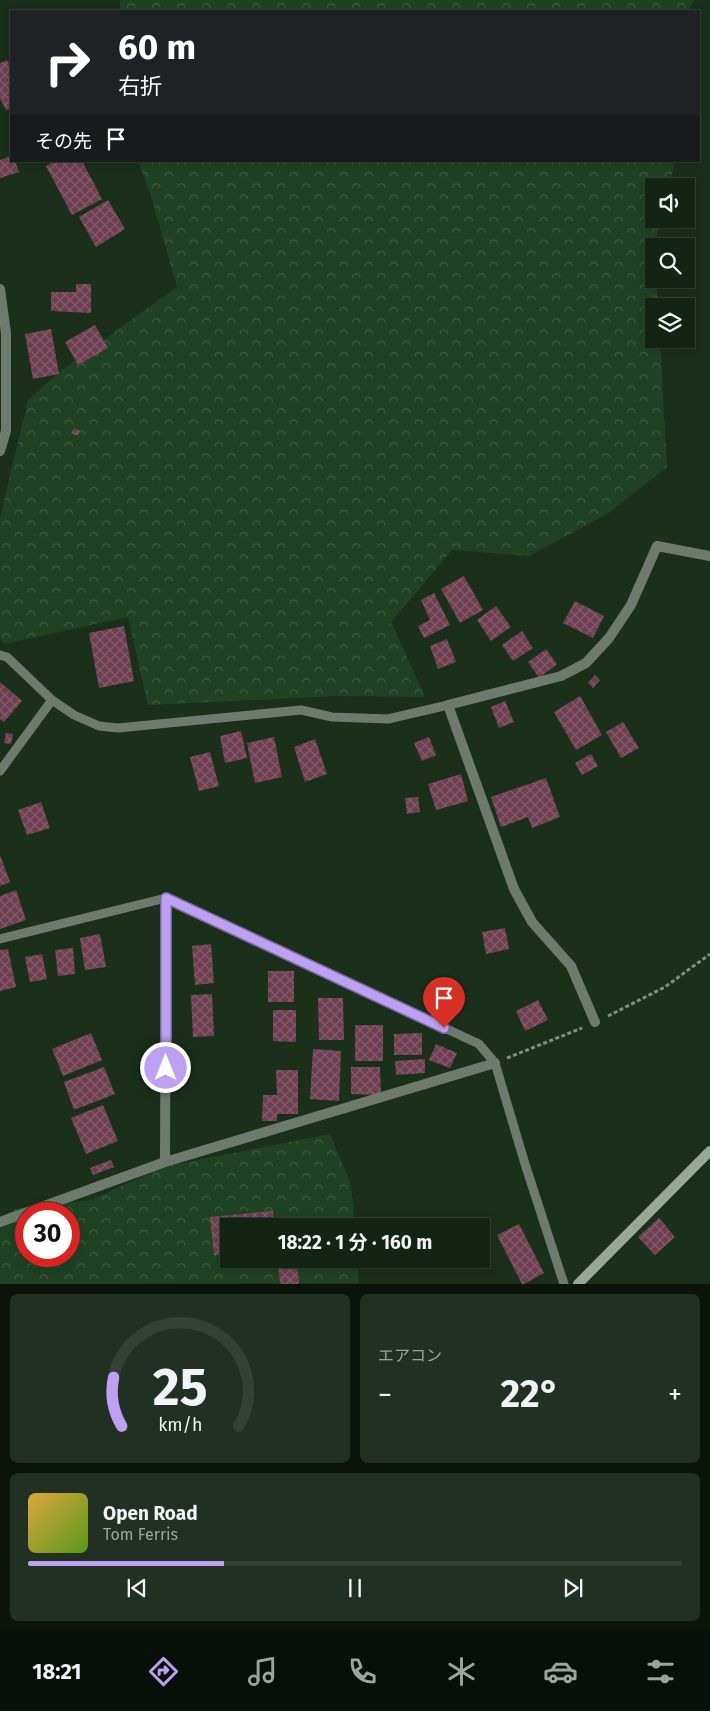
<!DOCTYPE html>
<html lang="ja">
<head>
<meta charset="utf-8">
<style>
  :root { --surface:#142414; --page:#213022; --text:#f1f3f6; --muted:#9da4a0; --line:#334134; --accent:#bca0f2 }
  body { margin:0; font-family:"Fira Sans","Noto Sans JP",sans-serif; background:var(--page); color:var(--text); height:100vh; display:flex; flex-direction:column; font-size:19px; white-space:nowrap }
  * { box-sizing:border-box; margin:0 }
  p { font-size:16px; color:var(--muted) }
  .icon { flex:none; width:28px; height:28px; fill:none; stroke:currentColor; stroke-width:2; stroke-linecap:round; stroke-linejoin:round }
  .map { position:relative; height:1284px; overflow:hidden }
  .drawer { display:flex; flex-direction:column; gap:10px; padding:10px; background:#0b140b; flex:1 }
  .drawer>* { flex:none }
  .hud { position:absolute; left:10px; top:10px; width:690px; height:152px; border-radius:0px; box-shadow:0 2px 8px #0003,0 0 0 1px var(--line); background:#202124; color:#fff; overflow:hidden }
  .buttons { position:absolute; left:645px; top:178px; display:grid; gap:10px }
  .buttons a { display:grid; place-items:center; width:50px; height:50px; border-radius:0px; background:var(--surface); box-shadow:0 2px 8px #0003,0 0 0 1px var(--line); font-size:25px }
  .speed { position:absolute; left:15px; top:1202px; display:flex; gap:10px; font-size:25px; font-weight:700; text-align:center }
  .speed>* { display:grid; place-content:center; width:65px; height:65px; border-radius:50%; background:var(--surface); box-shadow:0 2px 8px #0003,0 0 0 1px var(--line); line-height:1 }
  .speed .limit { border:8px solid #d22; background:#fff; color:#111 }
  .pin { position:absolute; display:grid; place-items:center; width:42px; height:42px; color:#fff; margin:-51px -21px; border-radius:50% 50% 50% 0; rotate:-45deg; box-shadow:0 0 5px #0007 }
  .pin .icon { rotate:45deg }
  .me { position:absolute; width:55px; margin:-28px; rotate:0deg; stroke-linejoin:round; filter:drop-shadow(0 0 4px #0008) }
  .turn { display:flex; align-items:center; gap:18px; height:105px; padding:0 25px; font-size:22px }
  .turn .icon { width:65px; height:65px; stroke-width:2.5 }
  .turn b { display:block; font-size:35px; line-height:42px }
  .then { display:flex; align-items:center; height:48px; padding:0 25px; background:#0003; gap:10px; font-size:19px }
  .big { font-size:38px; font-weight:700; line-height:1.1 }
  .drawer .tile { flex:1; display:flex; flex-direction:column; justify-content:center; gap:8px; min-width:0; padding:0 18px; border-radius:8px; background:var(--page) }
  .drawer .dial { align-items:center; gap:0 }
  .dial svg { height:130px; overflow:visible; fill:none; stroke:var(--line); stroke-width:7; stroke-linecap:round; text-anchor:middle }
  .dial text { fill:var(--text); stroke:none }
  .song { display:flex; align-items:center; gap:15px }
  .cover { width:60px; height:60px; border-radius:8px; background:linear-gradient(135deg,hsl(40 70% 55%),hsl(90 70% 35%)) }
  .played { height:5px; border-radius:2px; background:linear-gradient(90deg,var(--accent) 30%,var(--line) 30%) }
  .keys { display:flex; justify-content:space-around; direction:ltr }
  .heat { display:flex; justify-content:space-between; align-items:center; font-size:28px; direction:ltr }
  .drawer .tiles { flex:1; display:grid; gap:10px; grid-template-columns:1fr 1fr }
  .tile:last-child { grid-column:span 2 }
  .trip { position:absolute; left:220px; top:1218px; width:270px; height:50px; border-radius:0px; background:var(--surface); box-shadow:0 2px 8px #0003,0 0 0 1px var(--line); font-weight:700; line-height:50px; text-align:center }
  .tabs { display:flex; height:80px; justify-content:space-around; align-items:center; background:#080e08; color:var(--muted) }
  .tabs .icon { width:35px; height:35px }
  .tabs .current { color:var(--accent) }
  .tabs b { font-size:22px; color:var(--text) }
  .map>svg:first-child { display:block }
  .forest { fill:url(#forest-crowns); fill-rule:evenodd }
  .building { fill:url(#building-cross-hatch) }
  .lines { fill:none; stroke-linecap:round; stroke-linejoin:round }
  .path { stroke:#7e907e; stroke-width:3; stroke-dasharray:4 2.5; stroke-linecap:butt }
  .lane { stroke:#6f7a6f; stroke-width:9 }
  .street { stroke:#6f7a6f; stroke-width:10 }
  .secondary { stroke:#96a896; stroke-width:10 }
  .route-casing { stroke:#7a689d; stroke-width:12 }
  .route { stroke:#bca0f2; stroke-width:9 }
</style>
</head>
<body>
<div class="map">
<svg width="710" height="1284" viewBox="0 0 710 1284">
  <defs>
    <pattern id="forest-crowns" width="20" height="18" patternUnits="userSpaceOnUse" patternTransform="scale(1.25)"><rect width="20" height="18" fill="#1f4222"/><path d="M2 6a3 3 0 1 1 6 0M12 15a3 3 0 1 1 6 0" fill="none" stroke="#405e42"/></pattern>
    <pattern id="building-cross-hatch" width="8" height="8" patternUnits="userSpaceOnUse" patternTransform="scale(1.25)"><rect width="8" height="8" fill="#6e3f51"/><path d="M0 0l8 8M0 8l8-8" fill="none" stroke="#835b6a"/></pattern>
  </defs>
  <rect width="100%" height="100%" fill="#1a301b"/>
  <path class="forest" d="M120,0H694L689,11H120Z
    M138,161H675L669,186H654V219H661L654,246V279H657L658,306H654V339H660L667,467L607,514L529,556L452,550L391,622L425,697L340,696L148,705L128,617L4,644L0,639V518L28,400L62,370L177,287L151,196Z
    M330,1134L351,1185L355,1226H229V1259H358V1283L0,1284V1217L16,1209L91,1200L163,1167ZM26,1214H69V1256H26Z"/>
  <path class="building" d="M7,60L11,68V108L6,110L0,98V63Z
    M11,156V161H15L19,172L0,178V160Z
    M55,161H82L102,199L72,215L46,166Z
    M108,200L125,229L96,247L79,217Z
    M76,284H91V313L51,311V292H76Z
    M95,325L108,348L78,365L65,342Z
    M51,329L59,374L33,379L25,334Z
    M74,428L80,431L78,436L71,433Z
    M464,576L483,610L460,623L441,589Z
    M434,593L450,625L424,638L418,626L430,620L421,600Z
    M575,601L604,616L593,638L563,623Z
    M496,606L511,627L491,641L477,620Z
    M124,626L134,681L99,688L89,633Z
    M522,631L533,648L513,661L502,645Z
    M447,639L456,662L438,669L430,646Z
    M546,649L557,664L539,678L528,662Z
    M595,675L600,680L593,688L588,683Z
    M0,682L22,701L4,722L0,719Z
    M580,696L602,735L576,750L554,712Z
    M505,701L514,722L499,728L491,707Z
    M623,722L639,748L621,758L606,732Z
    M241,731L247,758L225,763L220,736Z
    M6,733L13,734L11,744L4,743Z
    M274,737L282,777L255,783L247,743Z
    M429,737L436,755L422,761L414,743Z
    M315,739L327,774L305,782L294,747Z
    M210,752L219,786L199,791L190,757Z
    M591,754L598,766L582,775L575,763Z
    M461,774L468,801L436,810L428,784Z
    M546,778L560,817L532,828L528,817L501,827L491,797Z
    M418,797L420,812L407,814L405,798Z
    M41,802L50,828L27,835L18,810Z
    M0,855L10,882L0,886Z
    M16,890L26,920L0,929V896Z
    M505,928L509,949L486,954L482,932Z
    M100,934L106,967L85,970L80,938Z
    M211,944L214,983L195,985L192,946Z
    M73,948L75,974L58,976L55,950Z
    M8,949L16,987L0,991V950Z
    M42,954L47,979L30,982L25,957Z
    M268,971H294V1002H268Z
    M212,994L214,1036L193,1037L191,995Z
    M318,998H343L344,1040H319Z
    M538,1000L548,1020L525,1031L516,1011Z
    M273,1010H296V1042L273,1041Z
    M355,1025H383V1061H355Z
    M91,1033L102,1060L63,1076L52,1049Z
    M422,1033V1055H394V1034Z
    M436,1044L457,1053L450,1068L429,1060Z
    M313,1049L341,1051L339,1101L310,1099Z
    M425,1059V1073L396,1075L395,1061Z
    M104,1067L115,1094L74,1110L64,1082Z
    M351,1067H380L381,1095L351,1094Z
    M276,1070H298V1114H277V1121H262L263,1095H277Z
    M103,1105L118,1141L86,1154L71,1118Z
    M111,1160L114,1167L93,1175L90,1168Z
    M273,1211L274,1226H229V1254L214,1255L210,1217Z
    M659,1218L675,1237L655,1255L638,1237Z
    M519,1224L544,1273L524,1284H522L497,1235Z
    M297,1261L299,1284H280L278,1263Z"/>
  <g class="lines">
    <path class="path" d="M608,1016L665,987L710,954
      M507,1058L582,1028"/>
    <path class="lane" d="M0,655L7,657L52,700L74,715L99,726L118,728L301,710L332,717L388,719L448,705
      M0,771L52,700
      M0,939L166,898L479,1044L495,1063L525,1164L564,1284"/>
    <path class="street" d="M0,289L6,333V431L0,451
      M595,1022L571,966L532,922L514,889L448,705L561,676L586,663L609,638L631,605L657,546L710,556
      M165,1162L166,898
      M0,1222L165,1162L495,1063"/>
    <path class="secondary" d="M578,1284L710,1151"/>
  </g>
  <g class="lines">
    <defs>
      <path id="route" d="M166,1068V898L444,1028"/>
    </defs>
    <use href="#route" class="route-casing"/>
    <use href="#route" class="route"/>
  </g>
</svg>
<div class="buttons">
<a><svg class="icon" aria-label="sound" viewBox="0 0 24 24"><path d="M4 9h4l5-4v14l-5-4H4zM17 9q2 3 0 6"/></svg></a>
<a><svg class="icon" aria-label="search" viewBox="0 0 24 24"><circle cx="10" cy="10" r="6"/><path d="M15 15l6 6"/></svg></a>
<a><svg class="icon" aria-label="layers" viewBox="0 0 24 24"><path d="M12 4l9 5-9 5-9-5zM3 14l9 5 9-5"/></svg></a>
</div>
<div class="speed"><div class="limit">30</div></div>
<div class="pin" style="left:444px;top:1028px;background:#d93025"><svg class="icon" aria-label="arrive" viewBox="0 0 24 24"><path d="M6 21V4h12l-3 4 3 4H6"/></svg></div>
<svg class="me" style="left:166px;top:1068px" viewBox="-20 -20 40 40"><circle r="17" fill="#bca0f2" stroke="#fff" stroke-width="3"/><path d="M0-11L8 9 0 5-8 9z" fill="#fff"/></svg>
<div class="trip">18:22 · 1 分 · 160 m</div>
<div class="hud">
<div class="turn"><svg class="icon" aria-label="right" viewBox="0 0 24 24"><path d="M7 20v-9h11M14 6l5 5-5 5"/></svg><div><b>60 m</b>右折</div></div>
<div class="then">その先<svg class="icon" aria-label="arrive" viewBox="0 0 24 24"><path d="M6 21V4h12l-3 4 3 4H6"/></svg></div>
</div>
</div>
<section class="drawer">
<div class="tiles">
<div class="tile dial"><svg viewBox="0 0 100 80">
<path d="M14 69A42 42 0 1 1 86 69"/>
<path d="M14 69A42 42 0 0 1 9 39" stroke="#bca0f2"/>
<text x="50" y="56" font-size="32" font-weight="700">25</text>
<text x="50" y="72" font-size="11">km/h</text>
</svg></div>
<div class="tile"><p>エアコン</p>
<div class="heat"><a>−</a><b class="big">22°</b><a>+</a></div>
</div>
<div class="tile">
<div class="song"><i class="cover"></i><div><b>Open Road</b><p>Tom Ferris</p></div></div>
<div class="played"></div>
<div class="keys"><svg class="icon" aria-label="previous" viewBox="0 0 24 24"><path d="M18 5L8 12l10 7zM5 5v14"/></svg><svg class="icon" aria-label="pause" viewBox="0 0 24 24"><path d="M8 5v14M16 5v14"/></svg><svg class="icon" aria-label="next" viewBox="0 0 24 24"><path d="M6 5l10 7-10 7zM19 5v14"/></svg></div>
</div>
</div>
</section>
<nav class="tabs">
<b>18:21</b>
<svg class="icon current" aria-label="directions" viewBox="0 0 24 24"><path d="M12 3l9 9-9 9-9-9zM9 14v-3h6M13 9l2 2-2 2"/></svg>
<svg class="icon" aria-label="music" viewBox="0 0 24 24"><path d="M9 18V5l10-2v13"/><circle cx="6" cy="18" r="3"/><circle cx="16" cy="16" r="3"/></svg>
<svg class="icon" aria-label="phone" viewBox="0 0 24 24"><path d="M5 4h4l2 5-3 2q2 4 5 5l2-3 5 2v4C11 20 4 13 5 4z"/></svg>
<svg class="icon" aria-label="climate" viewBox="0 0 24 24"><path d="M12 3v18M4 7l16 10M4 17L20 7"/></svg>
<svg class="icon" aria-label="car" viewBox="0 0 24 24"><path d="M5 17H2v-5l4-1 3-4h7l3 4 3 1v5h-3M9 17h6M6 11h13"/><circle cx="7" cy="17" r="2"/><circle cx="17" cy="17" r="2"/></svg>
<svg class="icon" aria-label="filters" viewBox="0 0 24 24"><path d="M4 7h16M4 17h16"/><circle cx="9" cy="7" r="2"/><circle cx="15" cy="17" r="2"/></svg>
</nav>
</body>
</html>
